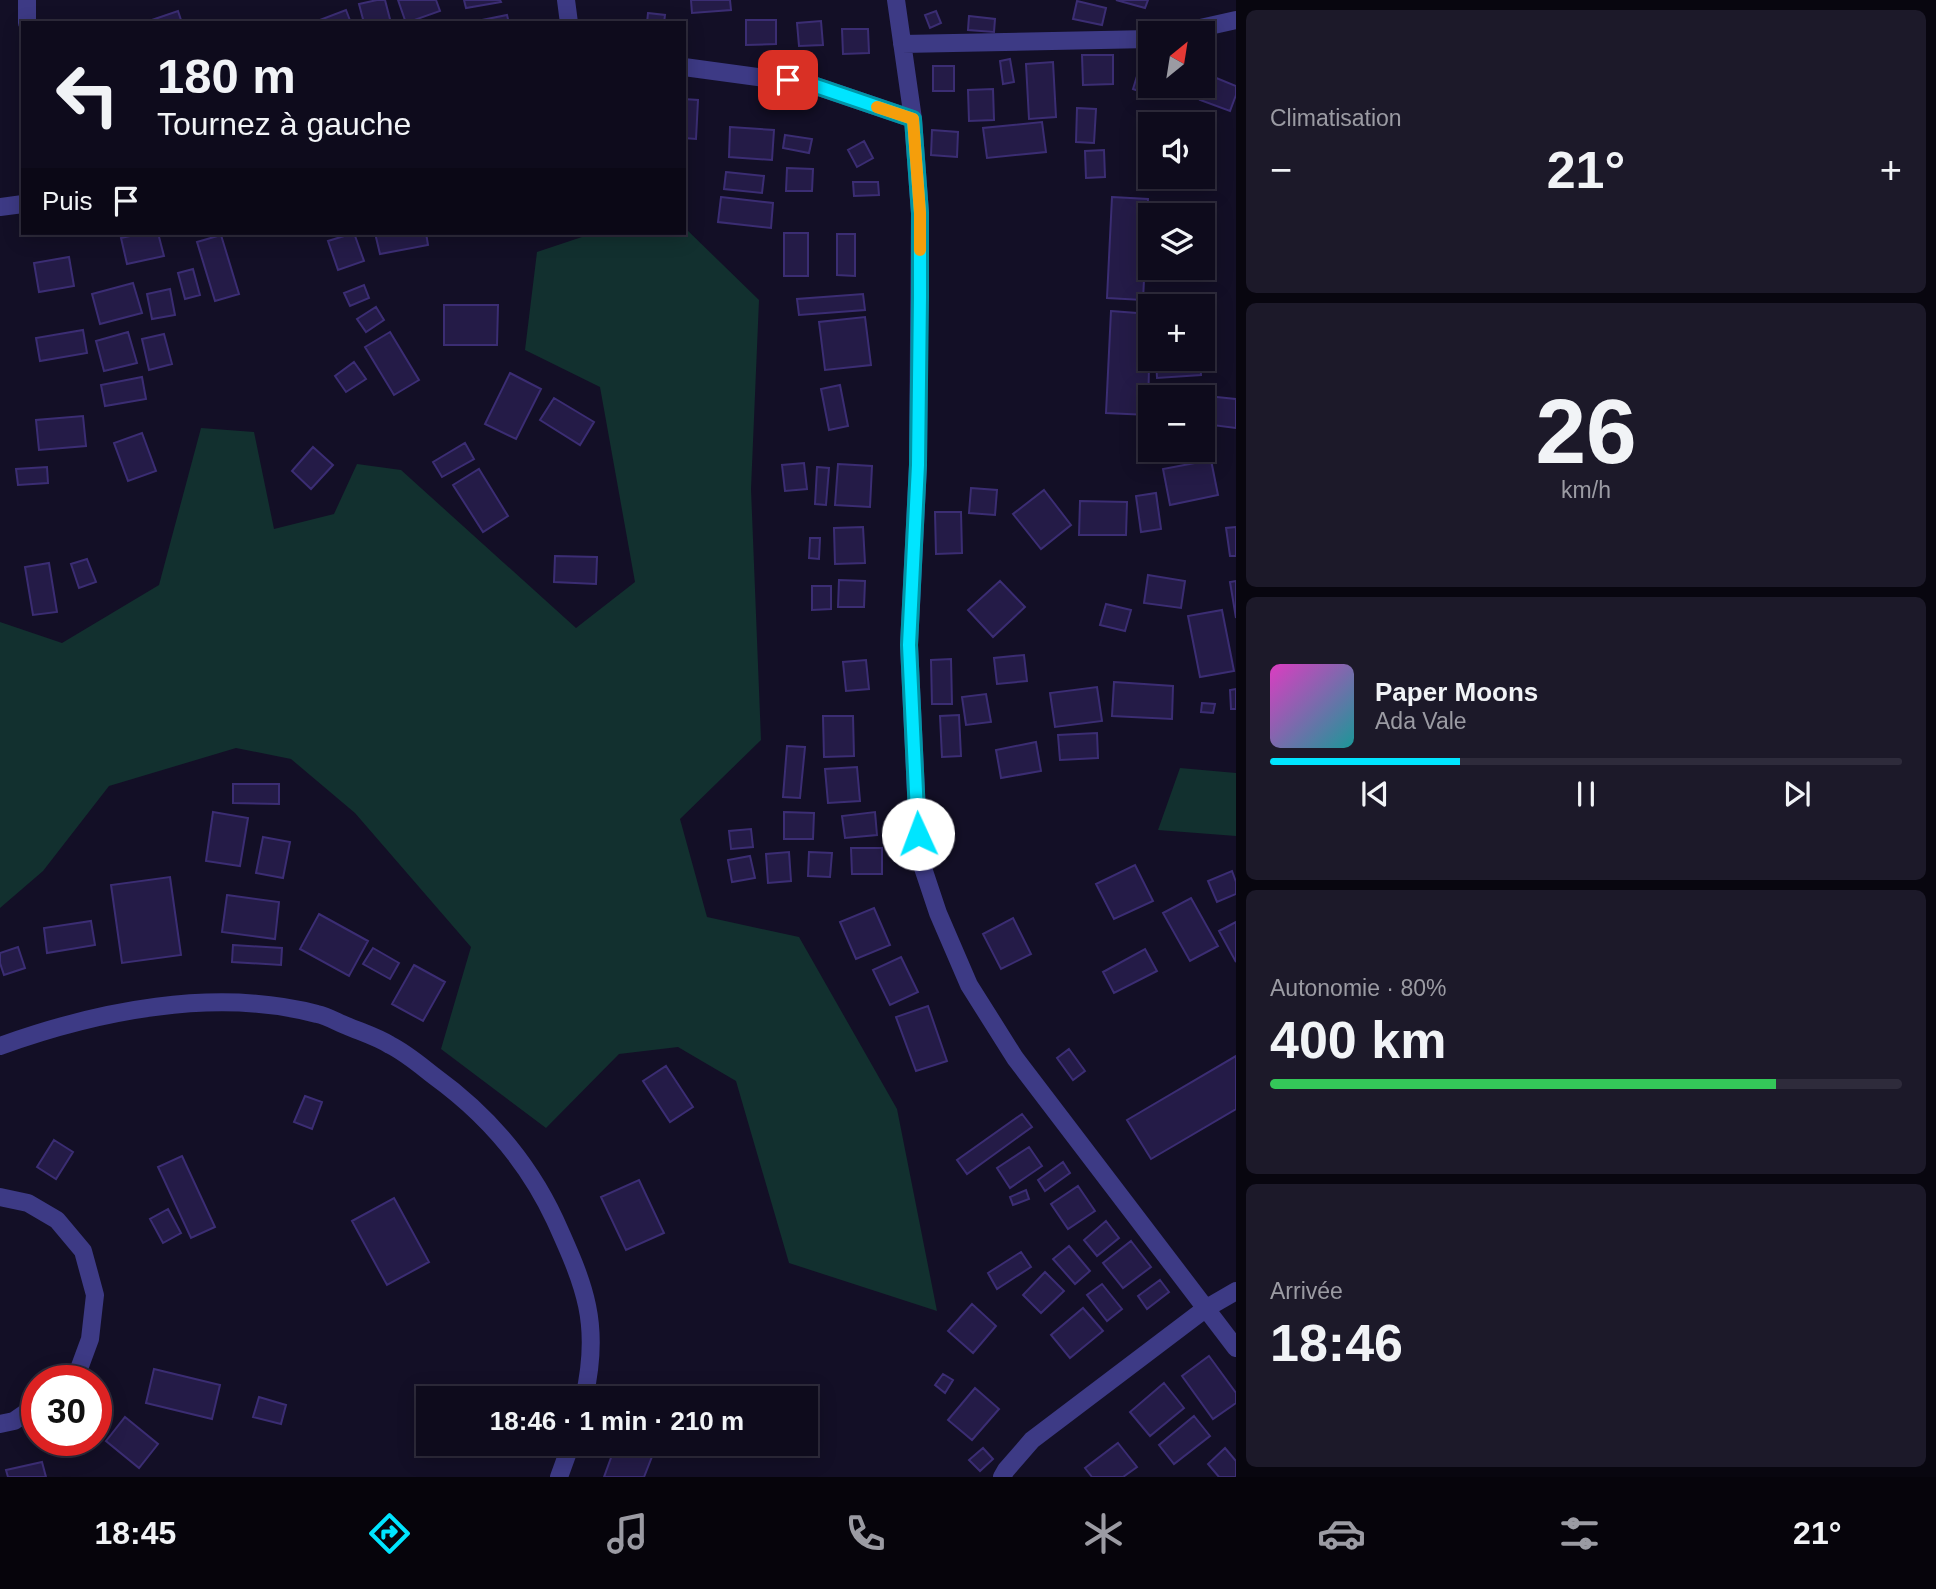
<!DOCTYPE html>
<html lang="fr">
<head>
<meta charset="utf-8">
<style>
  :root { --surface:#0e0b1c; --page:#1c1929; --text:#f1f3f6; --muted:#9b9ba3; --line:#2e2b3b; --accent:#00e5ff }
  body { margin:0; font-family:Arial,sans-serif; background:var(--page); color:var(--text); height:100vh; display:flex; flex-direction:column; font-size:26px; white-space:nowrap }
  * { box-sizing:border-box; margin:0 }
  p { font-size:23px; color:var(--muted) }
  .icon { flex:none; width:38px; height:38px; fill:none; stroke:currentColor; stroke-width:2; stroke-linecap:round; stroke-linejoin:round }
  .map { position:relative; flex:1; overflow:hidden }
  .side { display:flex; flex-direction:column; gap:10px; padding:10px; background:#08060f; width:700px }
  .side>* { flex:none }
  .hud { position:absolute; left:21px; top:21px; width:665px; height:214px; border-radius:0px; box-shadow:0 4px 18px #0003,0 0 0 2px var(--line); background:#0e0b1c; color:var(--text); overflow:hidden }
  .needle { width:46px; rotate:30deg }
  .tools { position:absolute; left:1138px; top:21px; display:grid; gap:14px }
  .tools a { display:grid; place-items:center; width:77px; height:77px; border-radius:0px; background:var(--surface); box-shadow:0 4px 18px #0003,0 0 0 2px var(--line); font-size:35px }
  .speed { position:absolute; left:21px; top:1365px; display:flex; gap:14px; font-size:35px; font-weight:700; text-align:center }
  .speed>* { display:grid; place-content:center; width:91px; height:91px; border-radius:50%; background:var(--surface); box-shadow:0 4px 18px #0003,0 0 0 2px var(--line); line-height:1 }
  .speed .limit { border:10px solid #d22; background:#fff; color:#111 }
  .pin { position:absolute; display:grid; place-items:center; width:60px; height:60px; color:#fff; margin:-30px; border-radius:14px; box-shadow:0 4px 10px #0006 }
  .me { position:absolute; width:77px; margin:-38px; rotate:358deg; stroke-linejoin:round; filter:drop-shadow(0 0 5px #0008) }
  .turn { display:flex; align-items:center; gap:24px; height:147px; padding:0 21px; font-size:32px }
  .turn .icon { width:91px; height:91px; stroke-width:2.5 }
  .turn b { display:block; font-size:49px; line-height:60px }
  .then { display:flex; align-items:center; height:66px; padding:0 21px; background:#0003; gap:14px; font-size:26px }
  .big { font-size:52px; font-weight:800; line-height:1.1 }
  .side .card { flex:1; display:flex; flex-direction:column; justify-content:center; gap:10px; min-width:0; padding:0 24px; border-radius:10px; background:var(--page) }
  .side .dial { align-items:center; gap:0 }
  .dial b { font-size:91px; line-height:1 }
  .song { display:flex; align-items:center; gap:21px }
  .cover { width:84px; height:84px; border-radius:10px; background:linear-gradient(135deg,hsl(310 70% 55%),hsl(180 70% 35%)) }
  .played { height:7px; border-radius:4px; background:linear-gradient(90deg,var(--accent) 30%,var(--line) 30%) }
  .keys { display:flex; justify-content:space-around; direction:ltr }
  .heat { display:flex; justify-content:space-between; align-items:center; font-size:38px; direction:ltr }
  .charge { height:10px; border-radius:5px; background:linear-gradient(90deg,#34c759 80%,var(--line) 0) }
  .trip { position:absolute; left:416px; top:1386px; width:402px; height:70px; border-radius:0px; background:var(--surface); box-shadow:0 4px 18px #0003,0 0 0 2px var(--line); font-weight:800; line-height:70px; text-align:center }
  .tabs { display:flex; height:112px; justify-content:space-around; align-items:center; background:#06040b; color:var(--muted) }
  .tabs .icon { width:49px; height:49px }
  .tabs .active { color:var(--accent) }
  .tabs b { font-size:32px; color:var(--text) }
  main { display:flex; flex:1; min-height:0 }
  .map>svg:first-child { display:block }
  .green { fill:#12302f }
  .building { fill:#241b47; stroke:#3b2d73; stroke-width:2 }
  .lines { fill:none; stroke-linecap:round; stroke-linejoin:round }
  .minor { stroke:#3d3a85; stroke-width:18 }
  .route-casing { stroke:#0095a6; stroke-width:18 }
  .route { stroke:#00e5ff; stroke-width:12 }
  .slow { stroke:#f59e0b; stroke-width:12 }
</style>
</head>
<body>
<main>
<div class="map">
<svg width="1236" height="1477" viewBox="0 0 1236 1477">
  <rect width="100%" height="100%" fill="#130f26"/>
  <path class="green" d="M684,227L759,300L751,489L761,740L680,819L707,917L799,937L897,1109L937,1311L789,1263L736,1081L678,1047L619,1054L546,1128L441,1049L471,947L355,813L291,759L236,748L109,786L43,871L0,908V622L62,643L159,585L201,428L254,432L274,529L334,514L357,464L401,470L576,628L635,582L600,387L525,350L537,252L594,233H684Z
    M1180,768L1236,773V836L1158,830Z"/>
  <path class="building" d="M377,0H385L391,23H364L359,4Z
    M398,0H436L440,11L406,23Z
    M464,0H500L501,2L466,8Z
    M691,0H730L731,10L692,13Z
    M1116,0H1148L1145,8Z
    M1077,1L1106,8L1102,25L1073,19Z
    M346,10L351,23H312Z
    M178,11L182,23H143Z
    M936,11L941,23L930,28L925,15Z
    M648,13L665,15L664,23H647Z
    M507,15L509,23H467Z
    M969,16L995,19L994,32L968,30Z
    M746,20H776V44L746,45Z
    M821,21L823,45L799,46L797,23Z
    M842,29H868L869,53L843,54Z
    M1082,55H1113V84L1083,85Z
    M1010,59L1014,82L1003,84L1000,61Z
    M1053,62L1056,117L1029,119L1026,64Z
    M933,66H954V91H933Z
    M1138,73L1150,76V86H1161L1157,97L1133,89Z
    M1209,75L1236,86V95L1230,111L1200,100Z
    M993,89L994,120L969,121L968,90Z
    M684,99L698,100L696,139L684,138Z
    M1077,108L1096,109L1094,143L1076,142Z
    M1042,122L1046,152L987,158L983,128Z
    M730,127L774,130L772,160L729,157Z
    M932,130L958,132L957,157L931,155Z
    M785,135L812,139L809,153L783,148Z
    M864,141L873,158L857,167L848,150Z
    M1104,150L1105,177L1086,178L1085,151Z
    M787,168L813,169L812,191H786Z
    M726,172L764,176L762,193L724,189Z
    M853,182H878L879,195L854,196Z
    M721,197L773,203L771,228L718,222Z
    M1112,197L1148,199L1143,300L1107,298Z
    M144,233H158L164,256L127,264L121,238Z
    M354,233L364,261L338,270L328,241Z
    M375,233H426L428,245L380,254Z
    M784,233H808V276H784Z
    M837,234H855V276L837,275Z
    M221,235L239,294L215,301L197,242Z
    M69,257L74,286L39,292L34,263Z
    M193,269L200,295L185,299L178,273Z
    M133,283L142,313L100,324L92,294Z
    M364,285L369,298L350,306L344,293Z
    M170,289L175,315L152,319L147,294Z
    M863,294L865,310L799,315L797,299Z
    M444,305H498L497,345H444Z
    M376,307L384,320L366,332L357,319Z
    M1111,311L1150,314L1148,415L1106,413Z
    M865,317L871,365L825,370L819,322Z
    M83,330L87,353L40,361L36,338Z
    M128,332L137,363L104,371L96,341Z
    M390,332L419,380L394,395L365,347Z
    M164,334L172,364L149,370L142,339Z
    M1156,359H1200L1201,375L1157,378Z
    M354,362L366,379L346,392L335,376Z
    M510,373L541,389L516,439L485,424Z
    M142,377L146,399L105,406L101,385Z
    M840,385L848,426L829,430L821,389Z
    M1207,396L1236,399V428L1204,424Z
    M554,398L594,422L580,445L540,420Z
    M83,416L86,446L39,450L36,420Z
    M142,433L156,471L128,481L114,443Z
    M465,443L474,459L442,477L433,462Z
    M313,447L333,465L311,489L292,471Z
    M1211,460L1218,495L1170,505L1163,469Z
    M804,463L807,489L785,491L782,465Z
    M838,464L872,466L870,507L835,505Z
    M47,467L48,483L18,485L16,469Z
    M817,467L829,468L826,505L815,504Z
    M479,469L508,516L483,532L453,485Z
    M971,488L997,490L995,515L969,513Z
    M1044,490L1071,525L1041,549L1013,514Z
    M1156,493L1161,529L1141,532L1136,496Z
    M1080,501L1127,502L1126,535H1079Z
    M935,512H961L962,553L936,554Z
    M863,527L865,563L835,564L834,528Z
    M1236,527V556H1230L1226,528Z
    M810,538H820L819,559L809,558Z
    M555,556L597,557L596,584L554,582Z
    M87,559L96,582L79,588L71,564Z
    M49,563L57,612L33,615L25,567Z
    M1148,575L1185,581L1181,608L1144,603Z
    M839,580L865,581L864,607H838Z
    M1000,581L1025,607L993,637L968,610Z
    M1236,581V618L1230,582Z
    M812,586H831V609L812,610Z
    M1106,604L1131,610L1125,631L1100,625Z
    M1222,610L1234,671L1200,677L1188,616Z
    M1024,655L1027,681L997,684L994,658Z
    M951,659L952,704H932L931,660Z
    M866,660L869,689L846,691L843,662Z
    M1114,682L1173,686L1172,719L1112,716Z
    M1097,687L1102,721L1055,727L1050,693Z
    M1236,689V709H1231L1230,690Z
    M986,694L991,722L966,725L962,697Z
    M1202,703L1215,704L1213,713L1201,712Z
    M959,715L961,756L942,757L940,716Z
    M823,716H853L854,756L824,757Z
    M1097,733L1098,758L1060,760L1058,735Z
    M1036,742L1041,771L1001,778L996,750Z
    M787,746L805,747L800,798L783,797Z
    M857,767L860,801L828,803L825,769Z
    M233,784H279V804L233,803Z
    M213,812L248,818L240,866L206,861Z
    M784,812L814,813L813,839H784Z
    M875,812L877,835L845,838L842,816Z
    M751,829L753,847L731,849L729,831Z
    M263,837L290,842L283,878L256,873Z
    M851,848H882V874H852Z
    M789,852L791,881L768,883L766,854Z
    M809,852L832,853L830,877L808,876Z
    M750,856L755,878L732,882L728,860Z
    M1135,865L1153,901L1114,919L1096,884Z
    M1232,871L1236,882V894L1217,902L1208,881Z
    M170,877L181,955L122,963L111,885Z
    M227,895L279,902L275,939L222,932Z
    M1191,898L1218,946L1190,961L1163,913Z
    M874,908L890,945L856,959L840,922Z
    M319,914L368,941L349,976L300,949Z
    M1013,918L1031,954L1001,969L983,934Z
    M91,921L95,945L47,953L44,928Z
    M1236,922V962L1219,931Z
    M233,945L282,948L281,965L232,962Z
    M18,947L25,968L4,975L0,963V953Z
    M373,948L399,963L390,979L363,964Z
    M1145,949L1157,971L1114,993L1103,972Z
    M901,957L918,992L890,1005L873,970Z
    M414,965L445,982L423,1021L392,1004Z
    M928,1006L947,1061L916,1071L896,1017Z
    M1069,1049L1085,1071L1073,1080L1057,1058Z
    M1236,1056V1109L1151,1159L1127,1120Z
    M666,1066L693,1107L670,1122L643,1081Z
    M305,1096L322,1102L312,1129L294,1122Z
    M1022,1114L1032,1127L967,1174L957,1160Z
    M54,1140L73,1152L56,1179L37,1167Z
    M1029,1147L1042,1166L1010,1188L997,1168Z
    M182,1156L215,1227L191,1238L158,1167Z
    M1063,1162L1070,1173L1045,1191L1038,1180Z
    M639,1180L664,1233L626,1250L601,1197Z
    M1078,1186L1095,1211L1068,1229L1051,1204Z
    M1026,1190L1029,1199L1013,1205L1010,1197Z
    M394,1198L429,1262L387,1285L352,1221Z
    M168,1209L181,1233L163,1243L150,1219Z
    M1106,1221L1119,1238L1097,1256L1084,1240Z
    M1131,1241L1151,1267L1123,1288L1103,1263Z
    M1069,1246L1090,1271L1075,1284L1053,1259Z
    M1021,1252L1031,1267L997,1289L988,1273Z
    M1045,1272L1064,1291L1041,1313L1023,1295Z
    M1160,1280L1169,1292L1147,1309L1138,1296Z
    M1102,1284L1122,1309L1107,1321L1087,1295Z
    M972,1304L996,1326L973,1353L948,1331Z
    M1083,1308L1103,1331L1070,1358L1051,1335Z
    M1209,1356L1236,1393V1403L1213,1419L1182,1376Z
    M154,1369L220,1385L212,1419L146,1403Z
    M943,1374L953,1380L945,1393L935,1385Z
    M1164,1383L1184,1408L1150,1436L1130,1412Z
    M975,1388L999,1409L972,1440L948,1420Z
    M259,1397L286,1405L281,1424L253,1417Z
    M1194,1416L1210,1436L1174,1464L1159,1445Z
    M125,1417L158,1444L139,1468L106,1441Z
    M1118,1443L1137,1467L1123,1477H1092L1085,1468Z
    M616,1444H627L653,1454L644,1477H604Z
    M983,1448L993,1459L980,1471L969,1460Z
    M1225,1448L1236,1461V1477H1219L1208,1464Z
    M42,1462L46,1477H8L6,1470Z"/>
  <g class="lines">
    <path class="minor" d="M27,0V23
      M566,0L569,23
      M896,0L913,119
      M1178,33L1236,20
      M902,44L1150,39
      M684,67L810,84L913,119L920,213L918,465L909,645L919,856L938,913L969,985L1015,1058L1236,1348
      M0,207L23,204
      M0,1046C97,1011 215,987 317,1014C327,1016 337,1022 347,1026C361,1032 377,1037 390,1045C406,1053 420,1065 434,1076C485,1113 528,1162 555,1220C585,1286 601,1324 584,1398
      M0,1197L28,1203L57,1220L83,1251L95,1295L90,1339L76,1377L71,1381
      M0,1424L14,1421L37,1405
      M559,1477L571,1444
      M1002,1477L1006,1470L1032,1440L1205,1309L1236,1291"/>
  </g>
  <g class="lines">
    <defs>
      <path id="route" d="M788,80L810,84L913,119L920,213V297L918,465L909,645L918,834"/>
    </defs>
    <use href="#route" class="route-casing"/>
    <use href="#route" class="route"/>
    <path class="slow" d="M877,107L913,119L920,213V250"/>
  </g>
</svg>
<div class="tools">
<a><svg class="needle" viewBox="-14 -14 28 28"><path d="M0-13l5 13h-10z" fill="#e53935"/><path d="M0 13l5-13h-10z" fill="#9b9ba3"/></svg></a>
<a><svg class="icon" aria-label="sound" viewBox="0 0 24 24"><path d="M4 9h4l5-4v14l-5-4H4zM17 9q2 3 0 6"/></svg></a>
<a><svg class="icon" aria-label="layers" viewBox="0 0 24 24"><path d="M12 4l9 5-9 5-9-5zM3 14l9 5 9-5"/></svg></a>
<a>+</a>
<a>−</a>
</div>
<div class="speed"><div class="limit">30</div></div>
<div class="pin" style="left:788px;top:80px;background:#d93025"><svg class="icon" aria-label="arrive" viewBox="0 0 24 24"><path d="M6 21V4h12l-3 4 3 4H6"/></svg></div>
<svg class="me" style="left:918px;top:834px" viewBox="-20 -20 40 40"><circle r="19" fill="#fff"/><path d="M0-13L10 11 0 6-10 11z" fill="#00e5ff"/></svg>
<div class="trip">18:46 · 1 min · 210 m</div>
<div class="hud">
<div class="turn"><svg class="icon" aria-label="left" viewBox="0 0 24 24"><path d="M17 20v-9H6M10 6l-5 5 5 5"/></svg><div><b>180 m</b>Tournez à gauche</div></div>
<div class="then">Puis<svg class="icon" aria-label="arrive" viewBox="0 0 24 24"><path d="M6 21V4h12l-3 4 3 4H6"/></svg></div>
</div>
</div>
<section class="side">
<div class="card"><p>Climatisation</p>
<div class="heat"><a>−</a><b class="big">21°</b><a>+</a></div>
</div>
<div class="card dial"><b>26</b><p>km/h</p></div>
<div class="card">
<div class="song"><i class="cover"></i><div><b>Paper Moons</b><p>Ada Vale</p></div></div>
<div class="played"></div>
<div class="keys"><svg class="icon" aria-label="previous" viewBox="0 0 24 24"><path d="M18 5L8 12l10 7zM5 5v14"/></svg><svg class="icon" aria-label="pause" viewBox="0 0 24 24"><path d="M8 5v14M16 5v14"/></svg><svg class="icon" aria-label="next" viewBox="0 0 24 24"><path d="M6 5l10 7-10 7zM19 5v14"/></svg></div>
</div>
<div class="card"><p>Autonomie · 80%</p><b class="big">400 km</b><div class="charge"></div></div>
<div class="card"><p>Arrivée</p><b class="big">18:46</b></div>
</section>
</main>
<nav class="tabs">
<b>18:45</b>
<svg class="icon active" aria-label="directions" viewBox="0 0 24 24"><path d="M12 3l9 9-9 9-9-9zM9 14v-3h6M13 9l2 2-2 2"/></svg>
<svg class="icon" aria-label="music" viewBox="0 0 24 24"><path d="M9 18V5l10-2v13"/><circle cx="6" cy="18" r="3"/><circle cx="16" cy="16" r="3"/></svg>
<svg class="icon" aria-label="phone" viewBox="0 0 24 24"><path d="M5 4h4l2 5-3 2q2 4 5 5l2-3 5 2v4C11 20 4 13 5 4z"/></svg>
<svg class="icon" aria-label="climate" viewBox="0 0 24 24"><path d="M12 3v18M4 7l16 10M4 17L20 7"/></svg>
<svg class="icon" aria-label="car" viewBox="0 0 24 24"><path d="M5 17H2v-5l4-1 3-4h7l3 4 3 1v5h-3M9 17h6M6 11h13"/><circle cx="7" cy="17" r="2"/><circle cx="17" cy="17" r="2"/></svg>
<svg class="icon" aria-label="filters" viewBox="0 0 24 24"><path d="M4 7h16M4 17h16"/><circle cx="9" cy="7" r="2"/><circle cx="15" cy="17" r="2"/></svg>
<b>21°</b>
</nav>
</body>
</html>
